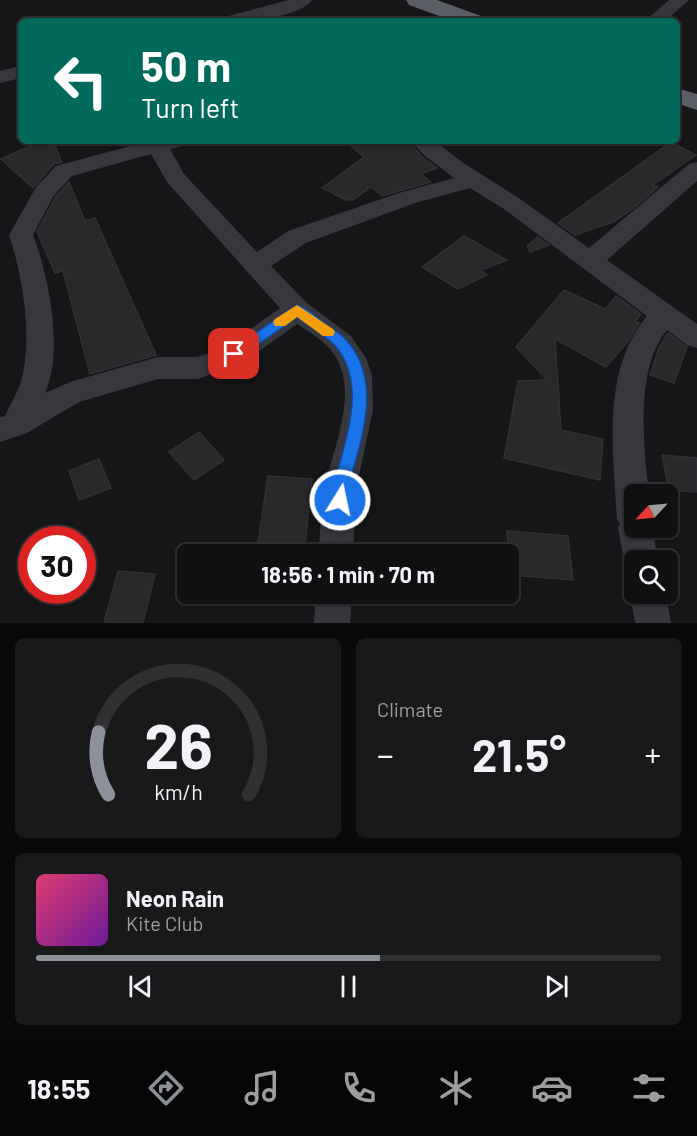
<!DOCTYPE html>
<html lang="en">
<head>
<meta charset="utf-8">
<style>
  :root { --surface:#101012; --page:#19191b; --text:#f1f3f6; --muted:#9c9d9f; --line:#303032; --accent:#8c9099 }
  body { margin:0; font-family:Barlow,sans-serif; background:var(--page); color:var(--text); height:100vh; display:flex; flex-direction:column; font-size:22px; white-space:nowrap }
  * { box-sizing:border-box; margin:0 }
  p { font-size:20px; color:var(--muted) }
  .icon { flex:none; width:33px; height:33px; fill:none; stroke:currentColor; stroke-width:2; stroke-linecap:round; stroke-linejoin:round }
  .map { position:relative; height:623px; overflow:hidden }
  .drawer { display:flex; flex-direction:column; gap:15px; padding:15px; background:#09090a; flex:1 }
  .drawer>* { flex:none }
  .banner { position:absolute; left:18px; top:18px; width:662px; height:126px; border-radius:9px; box-shadow:0 2px 4px #0004,0 0 0 2px var(--line); background:#00695c; color:#fff; overflow:hidden }
  .needle { width:39px; rotate:244deg }
  .fabs { position:absolute; left:624px; top:484px; display:grid; gap:12px }
  .fabs a { display:grid; place-items:center; width:54px; height:54px; border-radius:9px; background:var(--surface); box-shadow:0 2px 4px #0004,0 0 0 2px var(--line); font-size:30px }
  .speed { position:absolute; left:18px; top:526px; display:flex; gap:12px; font-size:30px; font-weight:700; text-align:center }
  .speed>* { display:grid; place-content:center; width:78px; height:78px; border-radius:50%; background:var(--surface); box-shadow:0 2px 4px #0004,0 0 0 2px var(--line); line-height:1 }
  .speed .limit { border:9px solid #d22; background:#fff; color:#111 }
  .pin { position:absolute; display:grid; place-items:center; width:51px; height:51px; color:#fff; margin:-26px; border-radius:12px; box-shadow:0 3px 9px #0006 }
  .me { position:absolute; width:66px; margin:-33px; rotate:10deg; stroke-linejoin:round; filter:drop-shadow(0 0 4px #0008) }
  .turn { display:flex; align-items:center; gap:21px; height:126px; padding:0 24px; font-size:27px }
  .turn .icon { width:78px; height:78px; stroke-width:2.5 }
  .turn b { display:block; font-size:42px; line-height:51px }
  .big { font-size:45px; font-weight:700; line-height:1.1 }
  .drawer .card { flex:1; display:flex; flex-direction:column; justify-content:center; gap:9px; min-width:0; padding:0 21px; border-radius:9px; background:var(--page) }
  .drawer .dial { align-items:center; gap:0 }
  .dial svg { height:156px; overflow:visible; fill:none; stroke:var(--line); stroke-width:7; stroke-linecap:round; text-anchor:middle }
  .dial text { fill:var(--text); stroke:none }
  .song { display:flex; align-items:center; gap:18px }
  .cover { width:72px; height:72px; border-radius:9px; background:linear-gradient(135deg,hsl(340 70% 55%),hsl(280 70% 35%)) }
  .played { height:6px; border-radius:3px; background:linear-gradient(90deg,var(--accent) 55%,var(--line) 55%) }
  .keys { display:flex; justify-content:space-around; direction:ltr }
  .heat { display:flex; justify-content:space-between; align-items:center; font-size:33px; direction:ltr }
  .drawer .tiles { flex:1; display:grid; gap:15px; grid-template-columns:1fr 1fr }
  .card:last-child { grid-column:span 2 }
  .trip { position:absolute; left:177px; top:544px; width:342px; height:60px; border-radius:9px; background:var(--surface); box-shadow:0 2px 4px #0004,0 0 0 2px var(--line); font-weight:700; line-height:60px; text-align:center }
  .menu { display:flex; height:96px; justify-content:space-around; align-items:center; background:#060607; color:var(--muted) }
  .menu .icon { width:42px; height:42px }
  .menu .current { color:var(--accent) }
  .menu b { font-size:27px; color:var(--text) }
  .map>svg:first-child { display:block }
  .building { fill:#29292c; stroke:#303034; stroke-width:1.5 }
  .lines { fill:none; stroke-linecap:round; stroke-linejoin:round }
  .minor { fill:#37383d; fill-rule:evenodd }
  .trunk { fill:#5b5e65; fill-rule:evenodd }
  .route { fill:#1a73e8; stroke:#114b97; stroke-width:1.5 }
  .slow { fill:#f59e0b }
</style>
</head>
<body>
<div class="map">
<svg width="697" height="623" viewBox="0 0 697 623">
  <rect width="100%" height="100%" fill="#161618"/>
  <path class="building" d="M42,141H53L62,162L54,164L33,188L1,159Z
    M345,141H409L422,157L437,168L421,174L431,182L382,196L371,187L353,200H346L322,188L364,157Z
    M671,142L696,155L653,185L658,187L634,208L613,222L575,235L558,223Z
    M69,182L85,221L95,218L156,355L90,374L63,271L55,273L37,232L56,196Z
    M464,236L507,260L481,270L487,275L458,289L422,267Z
    M538,237L549,245L530,252L527,246Z
    M564,290L605,309L616,296L641,314L635,322L639,323L629,340L606,367L555,339L561,430L603,439L600,480L504,458L518,381L547,380L516,347Z
    M668,333L687,347L674,383L650,375L659,348Z
    M199,432L224,460L194,480L169,452Z
    M662,455L697,458V492L669,490Z
    M99,459L111,488L79,500L69,471Z
    M268,476L312,479L305,546L258,543Z
    M507,531L568,536L573,580L510,575Z
    M118,571L155,574L143,623H104Z"/>
  <g class="lines">
    <path class="minor" d="M289,0H312C298,19 244,21 222,21L225,17Z
      M669,0H689L665,21H645Z
      M21,66V78L0,83V71Z
      M149,141H185L182,146L170,149L184,174L257,252L288,231L399,193L454,178L424,155L411,141H435L462,162L520,199L589,248L689,164L697,162V181L607,260L697,324V348L687,345L667,330C634,370 644,447 649,495H634V528H652L658,561H634V574L629,572L624,561L618,528L620,524L617,519C613,453 601,370 647,316L504,209L470,188L415,203L306,243L271,266L307,303L351,336L366,358L372,375L373,410L356,490L353,555H319C320,532 320,509 325,486C334,445 362,386 330,349C321,339 308,331 297,324L244,362L198,379H158L79,402L27,433L0,442V417L5,416C10,405 17,393 21,382C33,339 23,276 9,235L36,187L56,166ZM151,154L167,182L280,308L224,348L197,357H158L70,382L45,393C64,352 49,276 33,235L54,195L72,176Z
      M634,584V594H666L671,623H635L630,594Z
      M316,594H352L350,623H314Z"/>
    <path class="trunk" d="M406,0H437L481,16L484,21H453L409,5Z
      M676,88L697,94V110L676,103Z"/>
  </g>
  <path class="route" d="M297,305C308,308 318,319 328,326C334,330 341,334 346,340C380,376 365,431 352,473C349,483 350,495 346,505L340,507L334,505C329,494 334,480 338,469C349,432 364,382 337,348C327,336 309,326 297,317L239,358L234,360L227,354L229,351Z"/>
  <path class="slow" d="M297,305L333,329L335,332L333,336H323L297,317L285,326H275L273,322L275,319Z"/>
</svg>
<div class="fabs">
<a><svg class="needle" viewBox="-14 -14 28 28"><path d="M0-13l5 13h-10z" fill="#e53935"/><path d="M0 13l5-13h-10z" fill="#9c9d9f"/></svg></a>
<a><svg class="icon" aria-label="search" viewBox="0 0 24 24"><circle cx="10" cy="10" r="6"/><path d="M15 15l6 6"/></svg></a>
</div>
<div class="speed"><div class="limit">30</div></div>
<div class="pin" style="left:234px;top:354px;background:#d93025"><svg class="icon" aria-label="arrive" viewBox="0 0 24 24"><path d="M6 21V4h12l-3 4 3 4H6"/></svg></div>
<svg class="me" style="left:340px;top:500px" viewBox="-20 -20 40 40"><circle r="17" fill="#1a73e8" stroke="#fff" stroke-width="3"/><path d="M0-11L8 9 0 5-8 9z" fill="#fff"/></svg>
<div class="trip">18:56 · 1 min · 70 m</div>
<div class="banner">
<div class="turn"><svg class="icon" aria-label="left" viewBox="0 0 24 24"><path d="M17 20v-9H6M10 6l-5 5 5 5"/></svg><div><b>50 m</b>Turn left</div></div>
</div>
</div>
<section class="drawer">
<div class="tiles">
<div class="card dial"><svg viewBox="0 0 100 80">
<path d="M14 69A42 42 0 1 1 86 69"/>
<path d="M14 69A42 42 0 0 1 9 37" stroke="#8c9099"/>
<text x="50" y="56" font-size="32" font-weight="700">26</text>
<text x="50" y="72" font-size="11">km/h</text>
</svg></div>
<div class="card"><p>Climate</p>
<div class="heat"><a>−</a><b class="big">21.5°</b><a>+</a></div>
</div>
<div class="card">
<div class="song"><i class="cover"></i><div><b>Neon Rain</b><p>Kite Club</p></div></div>
<div class="played"></div>
<div class="keys"><svg class="icon" aria-label="previous" viewBox="0 0 24 24"><path d="M18 5L8 12l10 7zM5 5v14"/></svg><svg class="icon" aria-label="pause" viewBox="0 0 24 24"><path d="M8 5v14M16 5v14"/></svg><svg class="icon" aria-label="next" viewBox="0 0 24 24"><path d="M6 5l10 7-10 7zM19 5v14"/></svg></div>
</div>
</div>
</section>
<nav class="menu">
<b>18:55</b>
<svg class="icon current" aria-label="directions" viewBox="0 0 24 24"><path d="M12 3l9 9-9 9-9-9zM9 14v-3h6M13 9l2 2-2 2"/></svg>
<svg class="icon" aria-label="music" viewBox="0 0 24 24"><path d="M9 18V5l10-2v13"/><circle cx="6" cy="18" r="3"/><circle cx="16" cy="16" r="3"/></svg>
<svg class="icon" aria-label="phone" viewBox="0 0 24 24"><path d="M5 4h4l2 5-3 2q2 4 5 5l2-3 5 2v4C11 20 4 13 5 4z"/></svg>
<svg class="icon" aria-label="climate" viewBox="0 0 24 24"><path d="M12 3v18M4 7l16 10M4 17L20 7"/></svg>
<svg class="icon" aria-label="car" viewBox="0 0 24 24"><path d="M5 17H2v-5l4-1 3-4h7l3 4 3 1v5h-3M9 17h6M6 11h13"/><circle cx="7" cy="17" r="2"/><circle cx="17" cy="17" r="2"/></svg>
<svg class="icon" aria-label="filters" viewBox="0 0 24 24"><path d="M4 7h16M4 17h16"/><circle cx="9" cy="7" r="2"/><circle cx="15" cy="17" r="2"/></svg>
</nav>
</body>
</html>
